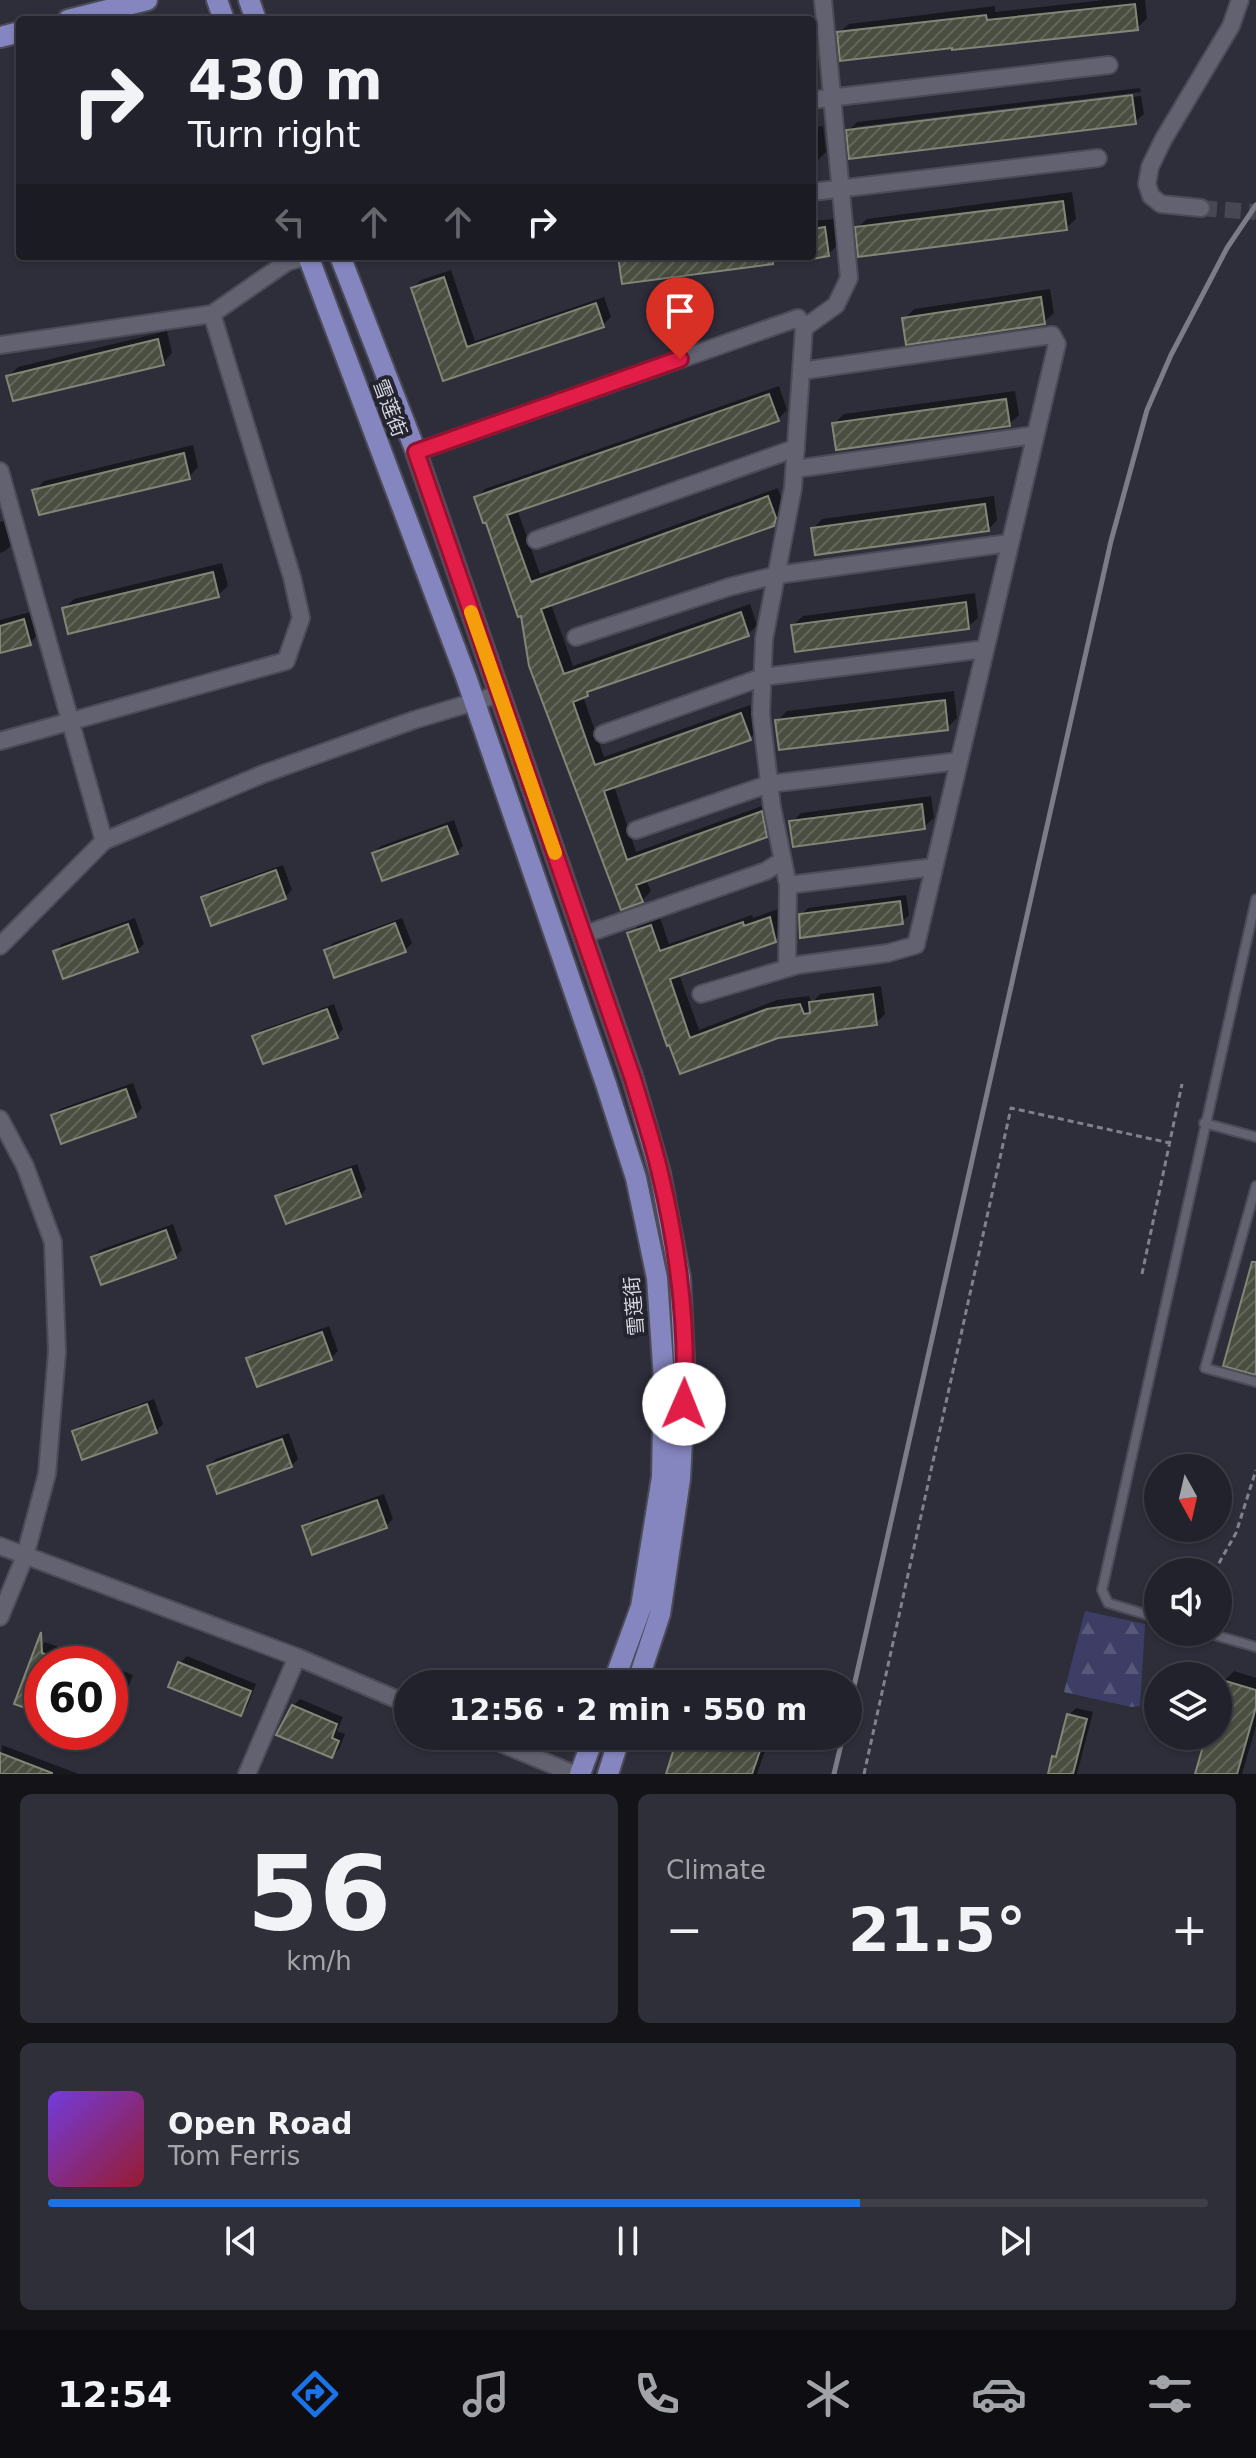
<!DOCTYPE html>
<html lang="en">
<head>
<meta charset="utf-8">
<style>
  :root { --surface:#22222c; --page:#2e2f38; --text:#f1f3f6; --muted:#a2a4a9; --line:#3f3f48; --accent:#1a73e8 }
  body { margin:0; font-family:"DejaVu Sans","Noto Sans SC",sans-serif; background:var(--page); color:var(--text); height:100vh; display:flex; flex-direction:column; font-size:30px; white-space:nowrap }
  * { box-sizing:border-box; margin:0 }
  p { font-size:26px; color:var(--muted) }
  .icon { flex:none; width:44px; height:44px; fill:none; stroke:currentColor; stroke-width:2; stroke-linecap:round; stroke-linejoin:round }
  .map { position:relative; height:1774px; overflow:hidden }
  .details { display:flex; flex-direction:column; gap:20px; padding:20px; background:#131318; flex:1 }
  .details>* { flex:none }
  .hud { position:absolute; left:16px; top:16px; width:800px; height:244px; border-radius:8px; box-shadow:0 2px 6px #0004,0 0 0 2px var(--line); background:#22222c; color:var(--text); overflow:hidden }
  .needle { width:52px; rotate:172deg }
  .controls { position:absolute; left:1144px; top:1454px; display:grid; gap:16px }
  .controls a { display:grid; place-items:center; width:88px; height:88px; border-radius:50%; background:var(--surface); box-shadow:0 2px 6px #0004,0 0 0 2px var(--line); font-size:40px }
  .speed { position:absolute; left:24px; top:1646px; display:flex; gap:16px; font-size:40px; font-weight:700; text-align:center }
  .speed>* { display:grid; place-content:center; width:104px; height:104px; border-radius:50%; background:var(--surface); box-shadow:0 2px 6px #0004,0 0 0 2px var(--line); line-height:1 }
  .speed .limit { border:12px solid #d22; background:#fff; color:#111 }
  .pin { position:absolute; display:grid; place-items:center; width:68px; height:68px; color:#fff; margin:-82px -34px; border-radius:50% 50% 50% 0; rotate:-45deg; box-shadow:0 0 8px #0007 }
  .pin .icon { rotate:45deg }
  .me { position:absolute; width:88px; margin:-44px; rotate:1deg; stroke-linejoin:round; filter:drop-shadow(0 0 6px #0008) }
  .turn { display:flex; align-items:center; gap:28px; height:168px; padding:0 40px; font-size:36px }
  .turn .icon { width:104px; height:104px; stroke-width:2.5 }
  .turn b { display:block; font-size:56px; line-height:68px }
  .lanes { display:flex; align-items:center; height:76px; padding:0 40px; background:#0003; justify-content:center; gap:40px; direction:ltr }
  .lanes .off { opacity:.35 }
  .big { font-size:60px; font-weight:700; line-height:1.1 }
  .details .card { flex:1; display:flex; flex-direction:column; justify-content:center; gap:12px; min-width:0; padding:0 28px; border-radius:12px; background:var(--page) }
  .details .dial { align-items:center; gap:0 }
  .dial b { font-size:104px; line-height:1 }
  .song { display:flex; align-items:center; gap:24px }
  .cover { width:96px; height:96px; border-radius:12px; background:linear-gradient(135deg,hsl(260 70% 55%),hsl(350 70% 35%)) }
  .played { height:8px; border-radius:4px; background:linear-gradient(90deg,var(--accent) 70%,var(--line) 70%) }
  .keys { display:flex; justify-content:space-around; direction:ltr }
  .heat { display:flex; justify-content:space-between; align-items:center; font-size:44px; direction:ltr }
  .details .tiles { flex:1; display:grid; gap:20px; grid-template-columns:1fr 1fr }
  .card:last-child { grid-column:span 2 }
  .trip { position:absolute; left:394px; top:1670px; width:468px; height:80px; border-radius:40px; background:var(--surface); box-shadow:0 2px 6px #0004,0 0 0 2px var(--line); font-weight:700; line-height:80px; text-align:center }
  .tabs { display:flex; height:128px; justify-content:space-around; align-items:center; background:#0e0e12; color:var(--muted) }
  .tabs .icon { width:56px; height:56px }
  .tabs .on { color:var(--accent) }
  .tabs b { font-size:36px; color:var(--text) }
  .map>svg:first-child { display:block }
  .forest { fill:url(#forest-firs) }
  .shadow { fill:#0007 }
  .building { fill:url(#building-hatch); stroke:#828676; stroke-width:2 }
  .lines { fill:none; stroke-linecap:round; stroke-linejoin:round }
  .minor-tunnel { stroke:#474753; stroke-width:16; stroke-dasharray:16 8; stroke-linecap:butt }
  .service-casing { stroke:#4b4c57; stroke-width:12 }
  .minor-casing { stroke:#4b4c57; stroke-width:20 }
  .primary-casing { stroke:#4b4c57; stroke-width:24 }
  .path { stroke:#81818c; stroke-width:3; stroke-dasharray:6 4; stroke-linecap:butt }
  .service { stroke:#626271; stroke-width:8 }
  .minor { stroke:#626271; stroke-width:16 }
  .primary { stroke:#8585bf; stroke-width:20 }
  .rail { stroke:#7c7c87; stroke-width:5 }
  .route-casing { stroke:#92132f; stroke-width:20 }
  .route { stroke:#e11d48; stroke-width:14 }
  .slow { stroke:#f59e0b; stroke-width:14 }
  .labels { text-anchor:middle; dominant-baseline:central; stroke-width:8; stroke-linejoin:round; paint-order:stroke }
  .street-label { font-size:20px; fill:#d5d6de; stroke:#242431 }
</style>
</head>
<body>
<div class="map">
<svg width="1256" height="1774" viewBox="0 0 1256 1774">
  <defs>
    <pattern id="forest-firs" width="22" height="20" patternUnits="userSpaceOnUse" patternTransform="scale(2)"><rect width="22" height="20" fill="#3d3d65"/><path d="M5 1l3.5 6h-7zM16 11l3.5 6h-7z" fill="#58587b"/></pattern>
    <pattern id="building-hatch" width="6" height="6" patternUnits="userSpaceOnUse" patternTransform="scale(2)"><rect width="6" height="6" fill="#4a4e40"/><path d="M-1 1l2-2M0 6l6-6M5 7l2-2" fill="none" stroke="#63675b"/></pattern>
  </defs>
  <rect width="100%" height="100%" fill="#2e2e3b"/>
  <path class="forest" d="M1085,1611L1145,1624L1140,1706L1131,1707L1064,1692Z"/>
  <path class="shadow" d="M1104,0H1145L1147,18L1137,28L839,33L849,24L995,6V12Z
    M1140,88L1141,92L855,127V131L1141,96L1144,114L1135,122L851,157L848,131L857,122Z
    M823,126L826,152L817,161L812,162V127Z
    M1072,192L1076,219L1066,228H857L867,219Z
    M834,219L837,245L828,255L623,281L620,256H812V221Z
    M451,270L475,341L604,297L611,317L603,325L444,379L413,288L421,280Z
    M1050,289L1054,313L1044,322L904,319L914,309Z
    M167,331L172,353L163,363L9,376L18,367Z
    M779,386L787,410L778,419L517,509L540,574L778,488L784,507L783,515L773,525L551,604L573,666L750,604L757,625L748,634L594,688L583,696L604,757L750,705L759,729L750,738L614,786L636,852L770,803L775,826L766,835L646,879L651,891L642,901L522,614L487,520L476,498L485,489Z
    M1015,391L1019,415L1009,424H834L844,414Z
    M193,445L198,467L189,477L35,491L44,481Z
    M994,496L997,520L988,530L813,529L822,519Z
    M9,519L15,542L5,551L0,553V522Z
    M222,563L228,586L218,595L64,609L74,599Z
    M975,593L978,618L968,627L793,625L803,616Z
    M34,611L39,633L30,643L0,651V620Z
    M954,691L957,718L947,728L777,721L787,711Z
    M931,796L934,818L924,827L792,822L801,813Z
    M454,820L463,846L456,853H374L381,846Z
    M283,865L292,890L285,897L203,898L210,891Z
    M906,895L909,915L902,922L801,915L808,908Z
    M778,909L784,931L775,940L679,974L699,1030L777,1000L809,996L812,1003L820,994L881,986L885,1014L876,1023L777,1036L681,1072L630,934L639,925L660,918L669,944L752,915L753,918Z
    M135,918L144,944L137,950L55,951L62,944Z
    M402,918L412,943L405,950H326L333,943Z
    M334,1004L343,1029L337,1036L255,1037L262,1030Z
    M133,1083L142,1108L135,1115L53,1116L60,1109Z
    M357,1164L366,1189L360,1196H278L284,1190Z
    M173,1224L182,1250L175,1257H93L100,1250Z
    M329,1326L338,1351L331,1358L249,1359L256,1352Z
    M154,1399L163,1424L156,1431L74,1432L81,1425Z
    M289,1433L298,1459L291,1466H209L216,1459Z
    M384,1494L393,1519L386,1526L304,1527L311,1520Z
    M45,1642L104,1664H42V1709L36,1651Z
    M187,1656L256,1684L247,1707L240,1714L180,1663Z
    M110,1666L133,1675L116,1719L110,1724Z
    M1234,1671L1256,1678V1726L1242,1774H1197L1208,1736H1218V1702L1224,1681Z
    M300,1699L343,1717L337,1731L345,1734L339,1749L332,1756L293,1706Z
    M1076,1708L1093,1712L1077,1774H1050L1054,1757L1059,1752L1069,1715Z
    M681,1736H770L757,1774H668Z
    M2,1745L79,1774H0Z"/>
  <path class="building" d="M1135,4L1138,30L952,50V48L840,61L837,32L986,15L987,20Z
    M1132,95L1136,124L849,159L846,130Z
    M1063,201L1067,230L858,257L855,227Z
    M825,227L829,256L812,259V229Z
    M618,256H773V264L622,284Z
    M444,277L467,347L596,303L604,327L443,381L411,288Z
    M1041,297L1045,324L906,345L902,318Z
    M158,339L164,365L13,401L6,376Z
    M769,394L779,421L507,515L531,582L768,496L776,518L774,526L541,609L564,674L741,612L749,636L587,692L588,696L573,702L595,765L741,713L751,740L604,791L627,860L762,811L767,837L636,885L643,902L621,910L529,666L521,616L518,617L486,523H483L474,497Z
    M1006,399L1010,426L836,450L832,423Z
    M184,453L190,479L39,515L32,490Z
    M985,504L989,531L815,555L811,528Z
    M213,572L219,597L68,634L62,608Z
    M966,602L969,629L795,652L791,625Z
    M24,619L31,645L0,653V626Z
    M945,700L948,730L779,750L775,720Z
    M922,804L925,829L793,847L789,821Z
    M447,826L458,854L382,881L372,853Z
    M276,870L286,899L211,926L201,897Z
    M900,901L903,924L800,938L799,914Z
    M770,917L776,942L670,979L690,1038L767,1009L800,1004L804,1014L810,1013L809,1002L873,994L877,1025L778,1038L680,1074L669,1045L667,1046L627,933L651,925L660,951L743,922L744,926Z
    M395,923L406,952L334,978L324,950Z
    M128,924L138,952L63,979L53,951Z
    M327,1009L338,1038L263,1064L252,1036Z
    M126,1089L136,1117L61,1144L51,1115Z
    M351,1169L361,1197L286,1224L275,1196Z
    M166,1230L176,1258L101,1285L91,1257Z
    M1252,1262H1256V1375L1223,1366Z
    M322,1332L332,1360L257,1387L246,1358Z
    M147,1404L157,1433L82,1460L72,1431Z
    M282,1439L292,1467L217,1494L207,1466Z
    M377,1500L387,1528L312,1555L302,1526Z
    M41,1632L42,1653L68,1663L42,1664V1714L14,1704Z
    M178,1662L251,1691L241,1716L168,1687Z
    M110,1679L124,1684L111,1719H110Z
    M1222,1680L1256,1690V1707L1237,1774H1195L1206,1736H1218V1695Z
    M292,1705L337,1724L332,1738L339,1741L332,1758L276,1735Z
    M1067,1714L1087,1719L1073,1774H1048L1052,1756L1056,1757Z
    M678,1736H734L762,1745L752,1774H666Z
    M0,1753L52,1773V1774H0Z"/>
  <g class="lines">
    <path class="minor-tunnel" d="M1201,208L1256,212"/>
    <defs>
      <path id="service" d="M1204,1123L1256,1137
        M1256,1186L1205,1368L1256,1382
        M1158,1618L1108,1603L1102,1590L1256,899
        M1204,1632L1256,1647"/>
      <path id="minor" d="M812,100L1109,65
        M812,192L1098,158
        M1201,208L1161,204L1151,196L1147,184L1150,167L1163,140L1231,26L1240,0
        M212,314L287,262L308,256
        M804,328L836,305L849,278L823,0
        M0,345L212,314L292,577L301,618L286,661L0,741
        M416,452L798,318L804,328L793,488L764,639L761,714L772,807L788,885L787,968
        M795,469L1034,435
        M0,471L104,841
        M536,540L796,448
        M576,637L729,587L777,575L1009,543
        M603,734L763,677L985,649
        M636,830L769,784L959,761
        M788,885L934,867
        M583,935L766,871L783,860
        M0,946L104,841L263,774L414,720L500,694
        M701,994L798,965L888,953L916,945L1057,344L1052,335L801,371
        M0,1119L25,1166L53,1242L57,1352L47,1474L25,1556L0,1617
        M0,1546L297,1657L408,1704
        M484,1736L574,1774
        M247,1774L297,1657"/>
      <path id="primary" d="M217,0L224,20
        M249,0L256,20
        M68,20L147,0
        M0,37L20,32
        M308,256L466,677L606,1084L636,1178L657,1278L664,1379L662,1477L641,1607L613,1684
        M340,256L416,452L633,1079L660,1173L680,1278L685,1379L680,1479L660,1614L637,1684
        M580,1774L594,1736
        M608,1774L620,1736"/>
    </defs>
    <use href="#service" class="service-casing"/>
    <use href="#minor" class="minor-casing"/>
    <use href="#primary" class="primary-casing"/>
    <path class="path" d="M1142,1274L1182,1084
      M1214,1572L1236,1533L1256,1470
      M864,1774L1011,1108L1170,1143"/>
    <use href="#service" class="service"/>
    <use href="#minor" class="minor"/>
    <use href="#primary" class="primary"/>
    <path class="rail" d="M848,1713L1111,541L1147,410L1171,355L1227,248L1256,205
      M834,1774L843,1736"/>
  </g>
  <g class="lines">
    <defs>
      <path id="route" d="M680,359L416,452L633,1079C642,1110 653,1142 660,1173C678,1248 688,1327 684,1404"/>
    </defs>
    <use href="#route" class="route-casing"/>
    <use href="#route" class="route"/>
    <path class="slow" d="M471,612L555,853"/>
  </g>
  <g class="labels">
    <g class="street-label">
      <text transform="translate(390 408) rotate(69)">雪莲街</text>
      <text transform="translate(634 1306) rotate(-95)">雪莲街</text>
    </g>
  </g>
</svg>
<div class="controls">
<a><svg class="needle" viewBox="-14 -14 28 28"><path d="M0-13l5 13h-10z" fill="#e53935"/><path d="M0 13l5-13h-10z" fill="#a2a4a9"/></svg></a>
<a><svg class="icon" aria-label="sound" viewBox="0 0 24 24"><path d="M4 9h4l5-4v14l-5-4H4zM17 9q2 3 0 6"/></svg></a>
<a><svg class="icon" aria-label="layers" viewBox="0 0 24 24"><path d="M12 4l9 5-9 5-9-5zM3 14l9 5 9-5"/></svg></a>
</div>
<div class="speed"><div class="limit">60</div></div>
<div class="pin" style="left:680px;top:359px;background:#d93025"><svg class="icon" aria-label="arrive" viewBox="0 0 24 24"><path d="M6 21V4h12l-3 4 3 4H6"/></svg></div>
<svg class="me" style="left:684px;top:1404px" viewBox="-20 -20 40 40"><circle r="19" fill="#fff"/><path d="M0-13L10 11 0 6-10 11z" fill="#e11d48"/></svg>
<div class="trip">12:56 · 2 min · 550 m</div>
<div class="hud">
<div class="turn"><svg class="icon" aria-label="right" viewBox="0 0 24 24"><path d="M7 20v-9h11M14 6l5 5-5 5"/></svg><div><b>430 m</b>Turn right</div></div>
<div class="lanes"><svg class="icon off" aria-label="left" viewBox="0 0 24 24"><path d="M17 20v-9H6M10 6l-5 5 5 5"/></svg><svg class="icon off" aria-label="ahead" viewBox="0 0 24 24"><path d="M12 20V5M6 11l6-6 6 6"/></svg><svg class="icon off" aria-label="ahead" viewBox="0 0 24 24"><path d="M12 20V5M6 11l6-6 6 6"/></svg><svg class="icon" aria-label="right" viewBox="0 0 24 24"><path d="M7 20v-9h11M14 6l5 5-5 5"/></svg></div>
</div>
</div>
<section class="details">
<div class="tiles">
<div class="card dial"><b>56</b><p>km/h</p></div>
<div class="card"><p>Climate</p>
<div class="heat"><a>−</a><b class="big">21.5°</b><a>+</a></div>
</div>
<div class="card">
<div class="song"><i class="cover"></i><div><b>Open Road</b><p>Tom Ferris</p></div></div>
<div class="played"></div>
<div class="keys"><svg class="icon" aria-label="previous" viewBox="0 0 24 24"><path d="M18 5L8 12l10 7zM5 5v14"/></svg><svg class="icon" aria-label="pause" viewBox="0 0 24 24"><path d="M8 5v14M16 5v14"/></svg><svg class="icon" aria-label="next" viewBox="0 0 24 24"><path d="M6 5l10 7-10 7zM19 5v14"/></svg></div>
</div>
</div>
</section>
<nav class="tabs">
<b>12:54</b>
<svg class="icon on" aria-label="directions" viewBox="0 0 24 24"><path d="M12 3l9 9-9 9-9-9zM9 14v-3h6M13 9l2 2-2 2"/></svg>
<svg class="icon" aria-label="music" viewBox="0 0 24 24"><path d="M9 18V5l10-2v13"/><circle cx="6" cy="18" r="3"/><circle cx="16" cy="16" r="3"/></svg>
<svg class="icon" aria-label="phone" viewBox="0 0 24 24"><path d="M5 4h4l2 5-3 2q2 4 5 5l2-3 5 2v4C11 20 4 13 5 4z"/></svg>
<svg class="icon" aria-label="climate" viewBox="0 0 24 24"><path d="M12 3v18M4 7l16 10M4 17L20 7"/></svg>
<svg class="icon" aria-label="car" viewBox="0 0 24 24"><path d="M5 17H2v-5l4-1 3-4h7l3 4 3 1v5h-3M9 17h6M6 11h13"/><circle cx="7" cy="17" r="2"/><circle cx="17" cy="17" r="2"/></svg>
<svg class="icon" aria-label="filters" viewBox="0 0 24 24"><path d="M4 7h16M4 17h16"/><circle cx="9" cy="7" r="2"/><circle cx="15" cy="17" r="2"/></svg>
</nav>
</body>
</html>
